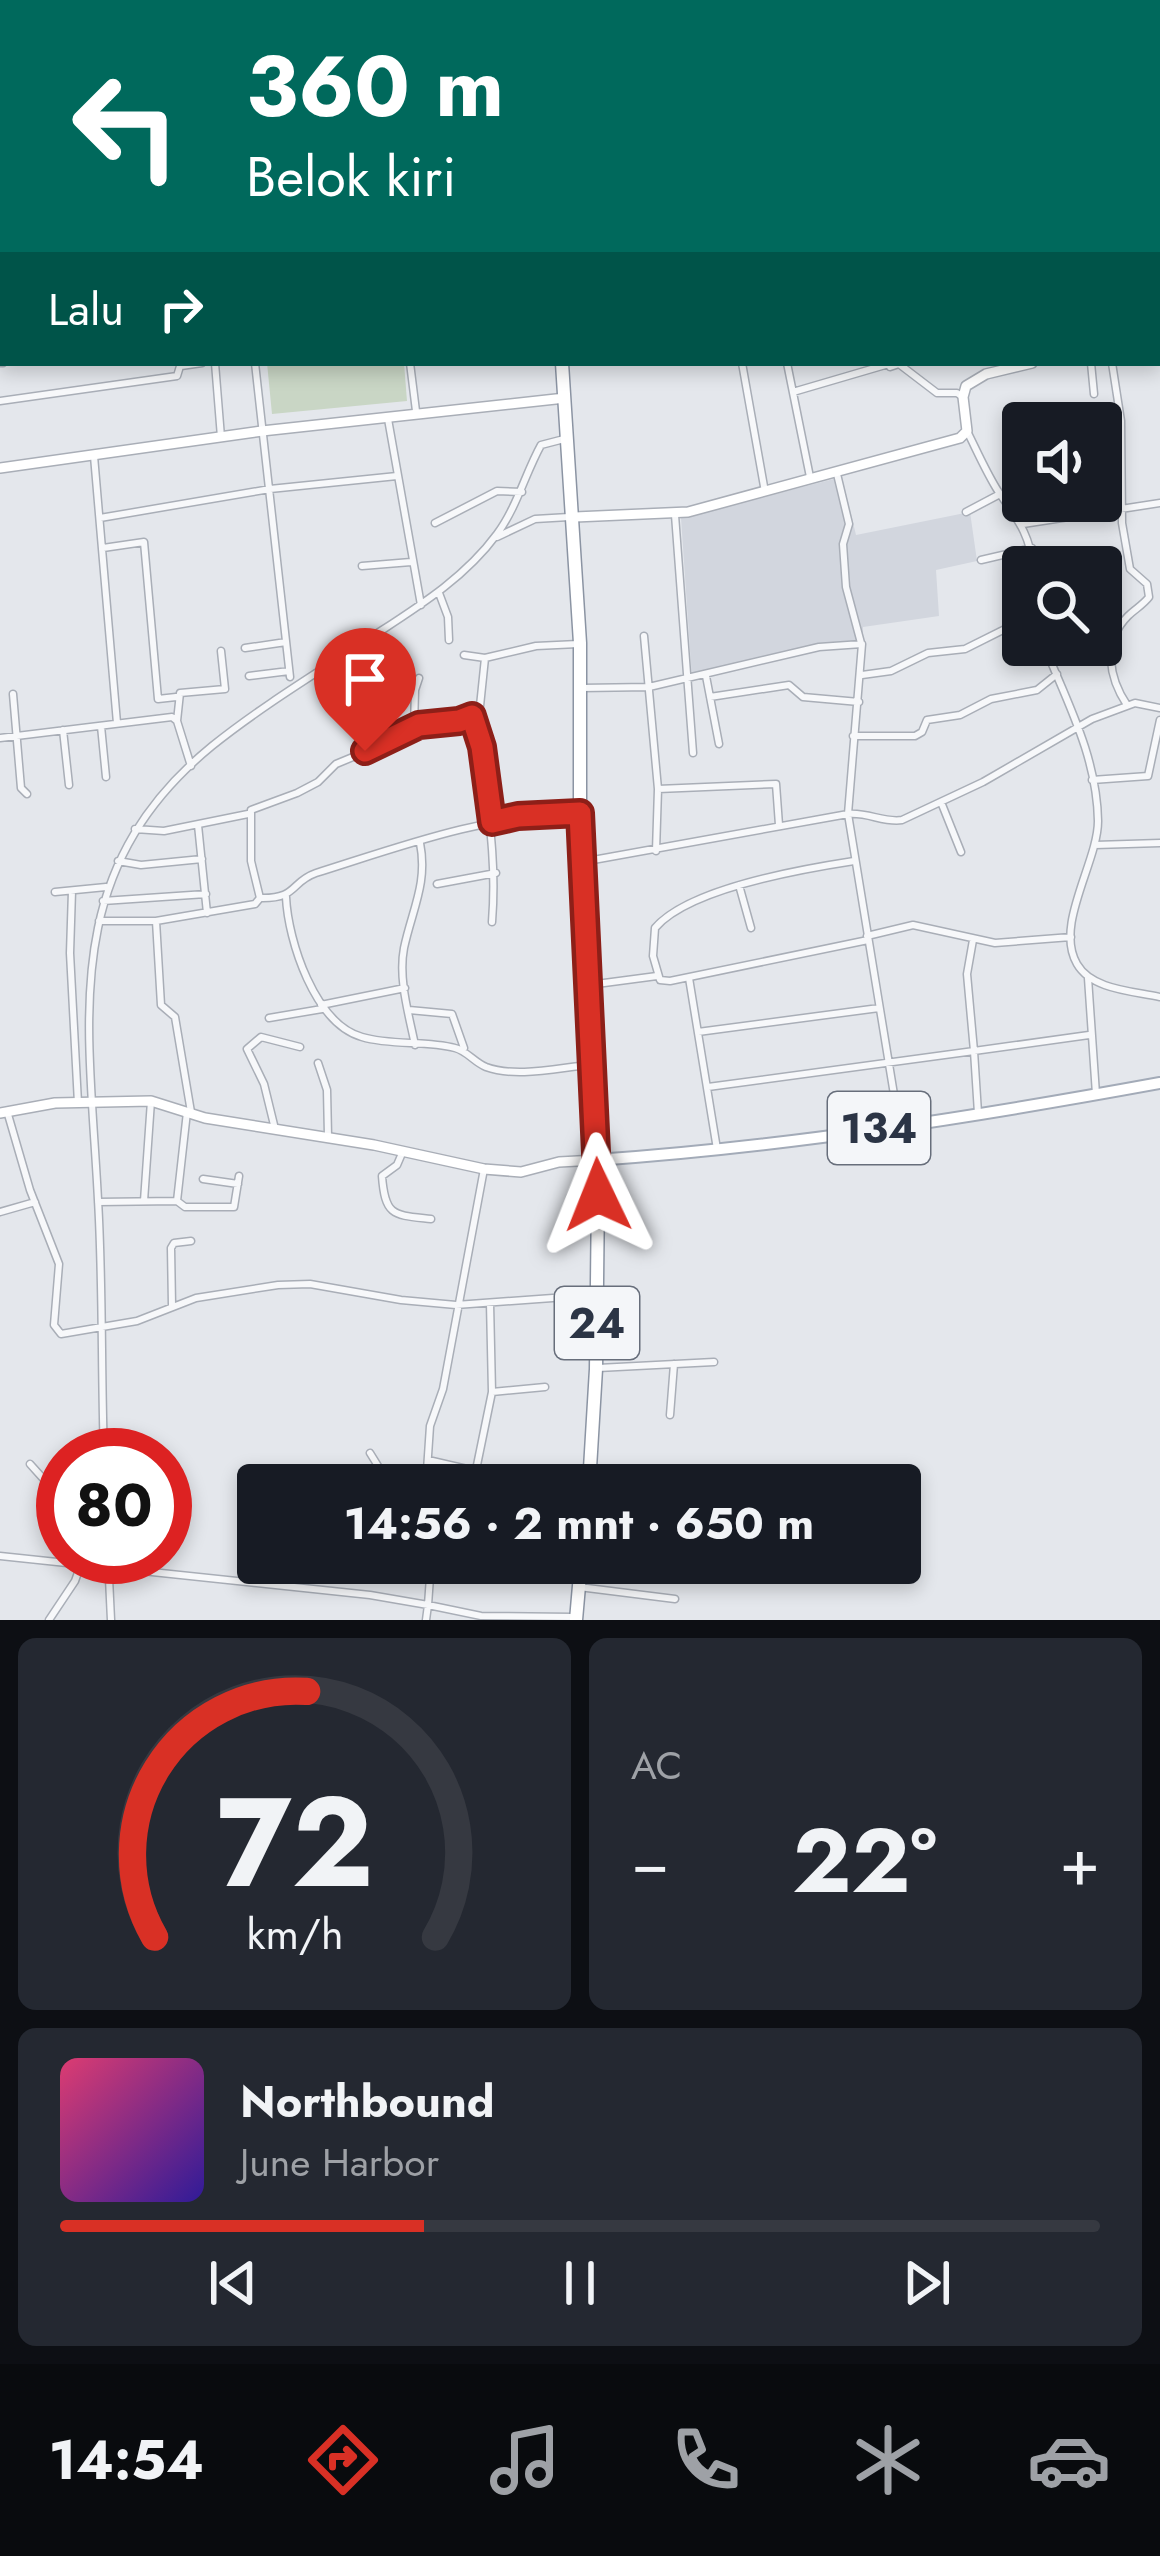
<!DOCTYPE html>
<html lang="id">
<head>
<meta charset="utf-8">
<style>
  :root { --surface:#171b24; --page:#242831; --text:#f1f3f6; --muted:#9ea1a6; --line:#363941; --accent:#d93025 }
  body { margin:0; font-family:Jost,sans-serif; background:var(--page); color:var(--text); height:100vh; display:flex; flex-direction:column; font-size:45px; white-space:nowrap }
  * { box-sizing:border-box; margin:0 }
  p { font-size:39px; color:var(--muted) }
  .icon { flex:none; width:66px; height:66px; fill:none; stroke:currentColor; stroke-width:2; stroke-linecap:round; stroke-linejoin:round }
  .map { position:relative; height:1620px; overflow:hidden }
  .sheet { display:flex; flex-direction:column; gap:18px; padding:18px; background:#0d0f14; flex:1 }
  .sheet>* { flex:none }
  .hud { position:absolute; left:0px; top:0px; width:1161px; height:366px; box-shadow:0 6px 18px #0003; background:#00695c; color:#fff; overflow:hidden }
  .tools { position:absolute; left:1002px; top:402px; display:grid; gap:24px }
  .tools a { display:grid; place-items:center; width:120px; height:120px; border-radius:12px; background:var(--surface); box-shadow:0 6px 18px #0003; font-size:60px }
  .speed { position:absolute; left:36px; top:1428px; display:flex; gap:24px; font-size:60px; font-weight:700; text-align:center }
  .speed>* { display:grid; place-content:center; width:156px; height:156px; border-radius:50%; background:var(--surface); box-shadow:0 6px 18px #0003; line-height:1 }
  .speed .limit { border:18px solid #d22; background:#fff; color:#111 }
  .pin { position:absolute; display:grid; place-items:center; width:102px; height:102px; color:#fff; margin:-123px -51px; border-radius:50% 50% 50% 0; rotate:-45deg; box-shadow:0 0 12px #0007 }
  .pin .icon { rotate:45deg }
  .me { position:absolute; width:132px; margin:-66px; rotate:358deg; stroke-linejoin:round; filter:drop-shadow(0 0 9px #0008) }
  .turn { display:flex; align-items:center; gap:42px; height:252px; padding:0 48px; font-size:54px }
  .turn .icon { width:156px; height:156px; stroke-width:2.5 }
  .turn b { display:block; font-size:84px; line-height:102px }
  .then { display:flex; align-items:center; height:114px; padding:0 48px; background:#0003; gap:24px; font-size:45px }
  .big { font-size:90px; font-weight:700; line-height:1.1 }
  .sheet .widget { flex:1; display:flex; flex-direction:column; justify-content:center; gap:18px; min-width:0; padding:0 42px; border-radius:18px; background:var(--page) }
  .sheet .dial { align-items:center; gap:0 }
  .dial svg { height:312px; overflow:visible; fill:none; stroke:var(--line); stroke-width:7; stroke-linecap:round; text-anchor:middle }
  .dial text { fill:var(--text); stroke:none }
  .song { display:flex; align-items:center; gap:36px }
  .cover { width:144px; height:144px; border-radius:18px; background:linear-gradient(135deg,hsl(340 70% 55%),hsl(250 70% 35%)) }
  .played { height:12px; border-radius:6px; background:linear-gradient(90deg,var(--accent) 35%,var(--line) 35%) }
  .keys { display:flex; justify-content:space-around; direction:ltr }
  .heat { display:flex; justify-content:space-between; align-items:center; font-size:66px; direction:ltr }
  .sheet .tiles { flex:1; display:grid; gap:18px; grid-template-columns:1fr 1fr }
  .widget:last-child { grid-column:span 2 }
  .trip { position:absolute; left:237px; top:1464px; width:684px; height:120px; border-radius:12px; background:var(--surface); box-shadow:0 6px 18px #0003; font-weight:700; line-height:120px; text-align:center }
  .menu { display:flex; height:192px; justify-content:space-around; align-items:center; background:#090b0e; color:var(--muted) }
  .menu .icon { width:84px; height:84px }
  .menu .selected { color:var(--accent) }
  .menu b { font-size:54px; color:var(--text) }
  .map>svg:first-child { display:block }
  .built { fill:#d2d6de }
  .green { fill:#c9d6c5 }
  .lines { fill:none; stroke-linecap:round; stroke-linejoin:round }
  .stream { stroke:#9fb4cc; stroke-width:3 }
  .street-casing { stroke:#a9aeb7; stroke-width:9 }
  .secondary-casing { stroke:#a9aeb7; stroke-width:12 }
  .primary-casing { stroke:#a3abb8; stroke-width:14 }
  .highway-casing { stroke:#8b94a3; stroke-width:15 }
  .street { stroke:#f7f8fa; stroke-width:6 }
  .secondary { stroke:#fff; stroke-width:9 }
  .primary { stroke:#fff; stroke-width:10 }
  .highway { stroke:#fff; stroke-width:12 }
  .route-casing { stroke:#8d1f18; stroke-width:30 }
  .route { stroke:#d93025; stroke-width:21 }
  .labels { text-anchor:middle; dominant-baseline:central; stroke-width:9; stroke-linejoin:round; paint-order:stroke }
  .shield { fill:#f4f6f9; stroke:#676e7b; stroke-width:3 }
  .shield-label { font-size:42px; font-weight:bold; fill:#2b3445 }
</style>
</head>
<body>
<div class="map">
<svg width="1160" height="1620" viewBox="0 0 1160 1620">
  <rect width="100%" height="100%" fill="#e4e7ec"/>
  <path class="built" d="M842,477L856,535L970,512L977,561L936,570L939,616L863,627V640L818,644L692,679L681,518Z"/>
  <path class="green" d="M267,363H404L407,401L272,414Z"/>
  <g class="lines">
    <path class="stream" d="M0,79L3,81
      M0,144L3,143"/>
    <defs>
      <path id="street" d="M92,0L93,3
        M210,0L211,3
        M290,0V3
        M368,0V3
        M422,0V3
        M877,0V3
        M1032,0L1033,3
        M148,3L166,0
        M0,209L3,208
        M0,246H3
        M0,284L3,283
        M0,363H3
        M215,363L221,437
        M255,363L290,677
        M410,363L416,411
        M742,363L765,492
        M787,363L810,477
        M1091,363L1094,394
        M1112,363L1121,421L1122,523L1130,569L1147,584L1149,597C1143,605 1135,609 1128,616C1102,642 1109,678 1127,705
        M181,366L202,363
        M890,367L899,364L937,393H957L963,397
        M793,392L892,363
        M0,401L177,376L181,363
        M388,419L421,605
        M967,431C977,451 986,472 998,491C1016,518 1030,533 1033,567
        M94,456L117,723
        M837,474L849,524L843,544L846,587L861,643
        M1100,501L1101,515
        M966,512L1000,494
        M675,515L693,753
        M100,518L270,489L397,476
        M435,523L497,491L522,492
        M1023,524L1160,503
        M497,537L535,519L569,517
        M103,548L144,542L158,699L176,697
        M981,560L1032,548
        M362,566L411,562
        M439,593L448,617L449,640
        M644,636L658,789L656,851
        M1044,645C1067,702 1097,757 1098,821C1098,862 1054,925 1077,964C1092,990 1133,991 1160,997
        M245,648L286,642
        M464,655L485,658
        M862,675L891,671L928,653L965,649L1023,620
        M249,676L289,671
        M706,676L719,744
        M581,688L649,687L819,647L862,644L848,814L899,1125
        M13,694L21,788L27,794
        M710,697L789,685L803,697L859,702
        M472,715C481,737 480,758 484,781C491,829 496,872 492,922
        M177,721L180,693L225,689L221,651
        M101,726L106,777
        M414,727L415,690L419,678
        M63,730L69,785
        M853,736H915L922,732L927,720L960,715L991,699L1037,690L1057,674
        M0,738L172,717L177,721L191,766
        M1092,780L1148,776L1160,720
        M658,789L776,784L779,825
        M941,802L961,852
        M577,813C482,816 405,845 316,873C290,882 298,899 260,898L251,861V810L297,793L318,782L336,764L394,740L414,727L435,721L467,719L480,706L485,658L536,646L578,644
        M198,825L207,913
        M135,829L164,831L248,814
        M1095,845L1160,843
        M118,861L141,865L202,859
        M854,861C802,869 689,888 655,928L653,956L660,980L670,981L868,940
        M582,862L848,814C868,812 884,823 902,820L983,782L1092,719L1135,703L1160,708
        M437,884L496,873
        M739,885L751,928
        M72,891L70,953L78,1103
        M55,892L106,887
        M286,897C288,941 315,1024 362,1037C392,1046 426,1040 455,1048C467,1051 474,1062 486,1067C516,1078 557,1068 589,1065
        M103,901L206,894
        M99,921H156L255,904L260,898
        M156,921L161,1005L175,1017L191,1112
        M867,936L913,925L995,943L1071,937
        M689,978L717,1149
        M1088,978L1096,1094
        M589,985L657,976
        M321,1005L405,988
        M409,1010L452,1014L464,1048
        M269,1018L322,1009
        M698,1032L879,1008
        M415,1045C409,1015 398,979 404,948C412,910 428,883 420,843
        M318,1063L327,1090L328,1136
        M708,1087L974,1051L967,974L973,940
        M7,1111L30,1190L59,1264L54,1325L61,1334L137,1321L196,1298L278,1285L310,1284L401,1300L456,1305L594,1295
        M978,1113L974,1051L1089,1035
        M275,1129L264,1084L247,1049L261,1037L300,1047
        M403,1151L397,1165L382,1176C385,1217 394,1215 431,1219
        M203,1179L238,1184
        M144,1201L151,1101
        M177,1201L187,1112
        M98,1202L177,1201L185,1207H234L239,1176
        M0,1212L35,1202
        M172,1305L171,1248L174,1243L191,1241
        M598,1368L714,1362
        M492,1392L545,1387
        M670,1415L674,1364
        M370,1453L383,1474L427,1479
        M104,1455C101,1370 103,1285 98,1200C89,1023 57,873 212,746C262,706 317,673 370,638C416,608 464,579 497,534C517,507 525,474 541,445L568,438
        M428,1460L537,1485
        M30,1464L48,1484L63,1530
        M476,1470L492,1392L490,1303
        M592,1472L672,1471
        M426,1485L430,1426L443,1389L484,1169
        M0,1556L370,1595L428,1605L426,1620
        M108,1557L111,1620
        M431,1563L428,1605L481,1616L573,1617
        M579,1587L675,1599
        M49,1620L75,1581L81,1564"/>
      <path id="secondary" d="M1120,0V3
        M1158,70L1160,69
        M1158,222L1160,233
        M1158,344H1160
        M0,468L262,431L565,398
        M575,517L688,512L960,438L967,431L963,397L966,386L986,374L1032,363
        M0,1113L55,1103L151,1101L205,1118L374,1145L484,1169L521,1172L559,1162L596,1160"/>
      <path id="primary" d="M596,1160C785,1147 974,1117 1160,1083"/>
      <path id="highway" d="M567,0V3
        M562,363L580,643V863L598,1195L596,1369L589,1485
        M576,1620L581,1563"/>
    </defs>
    <use href="#street" class="street-casing"/>
    <use href="#secondary" class="secondary-casing"/>
    <use href="#primary" class="primary-casing"/>
    <use href="#highway" class="highway-casing"/>
    <use href="#street" class="street"/>
    <use href="#secondary" class="secondary"/>
    <use href="#primary" class="primary"/>
    <use href="#highway" class="highway"/>
  </g>
  <g class="lines">
    <defs>
      <path id="route" d="M365,751L419,725L459,721L472,716L482,747L492,822L518,816L580,813L598,1195"/>
    </defs>
    <use href="#route" class="route-casing"/>
    <use href="#route" class="route"/>
  </g>
  <g class="labels">
    <g class="shield">
      <rect x="828" y="1092" width="102" height="72" rx="9"/>
      <rect x="555" y="1287" width="84" height="72" rx="9"/>
    </g>
    <g class="shield-label">
      <text x="879" y="1128">134</text>
      <text x="597" y="1323">24</text>
    </g>
  </g>
</svg>
<div class="tools">
<a><svg class="icon" aria-label="sound" viewBox="0 0 24 24"><path d="M4 9h4l5-4v14l-5-4H4zM17 9q2 3 0 6"/></svg></a>
<a><svg class="icon" aria-label="search" viewBox="0 0 24 24"><circle cx="10" cy="10" r="6"/><path d="M15 15l6 6"/></svg></a>
</div>
<div class="speed"><div class="limit">80</div></div>
<div class="pin" style="left:365px;top:751px;background:#d93025"><svg class="icon" aria-label="arrive" viewBox="0 0 24 24"><path d="M6 21V4h12l-3 4 3 4H6"/></svg></div>
<svg class="me" style="left:598px;top:1195px" viewBox="-20 -20 40 40"><path d="M0-17L14 15 0 8-14 15z" fill="#d93025" stroke="#fff" stroke-width="4"/></svg>
<div class="trip">14:56 · 2 mnt · 650 m</div>
<div class="hud">
<div class="turn"><svg class="icon" aria-label="left" viewBox="0 0 24 24"><path d="M17 20v-9H6M10 6l-5 5 5 5"/></svg><div><b>360 m</b>Belok kiri</div></div>
<div class="then">Lalu<svg class="icon" aria-label="right" viewBox="0 0 24 24"><path d="M7 20v-9h11M14 6l5 5-5 5"/></svg></div>
</div>
</div>
<section class="sheet">
<div class="tiles">
<div class="widget dial"><svg viewBox="0 0 100 80">
<path d="M14 69A42 42 0 1 1 86 69"/>
<path d="M14 69A42 42 0 0 1 53 6" stroke="#d93025"/>
<text x="50" y="56" font-size="32" font-weight="700">72</text>
<text x="50" y="72" font-size="11">km/h</text>
</svg></div>
<div class="widget"><p>AC</p>
<div class="heat"><a>−</a><b class="big">22°</b><a>+</a></div>
</div>
<div class="widget">
<div class="song"><i class="cover"></i><div><b>Northbound</b><p>June Harbor</p></div></div>
<div class="played"></div>
<div class="keys"><svg class="icon" aria-label="previous" viewBox="0 0 24 24"><path d="M18 5L8 12l10 7zM5 5v14"/></svg><svg class="icon" aria-label="pause" viewBox="0 0 24 24"><path d="M8 5v14M16 5v14"/></svg><svg class="icon" aria-label="next" viewBox="0 0 24 24"><path d="M6 5l10 7-10 7zM19 5v14"/></svg></div>
</div>
</div>
</section>
<nav class="menu">
<b>14:54</b>
<svg class="icon selected" aria-label="directions" viewBox="0 0 24 24"><path d="M12 3l9 9-9 9-9-9zM9 14v-3h6M13 9l2 2-2 2"/></svg>
<svg class="icon" aria-label="music" viewBox="0 0 24 24"><path d="M9 18V5l10-2v13"/><circle cx="6" cy="18" r="3"/><circle cx="16" cy="16" r="3"/></svg>
<svg class="icon" aria-label="phone" viewBox="0 0 24 24"><path d="M5 4h4l2 5-3 2q2 4 5 5l2-3 5 2v4C11 20 4 13 5 4z"/></svg>
<svg class="icon" aria-label="climate" viewBox="0 0 24 24"><path d="M12 3v18M4 7l16 10M4 17L20 7"/></svg>
<svg class="icon" aria-label="car" viewBox="0 0 24 24"><path d="M5 17H2v-5l4-1 3-4h7l3 4 3 1v5h-3M9 17h6M6 11h13"/><circle cx="7" cy="17" r="2"/><circle cx="17" cy="17" r="2"/></svg>
</nav>
</body>
</html>
